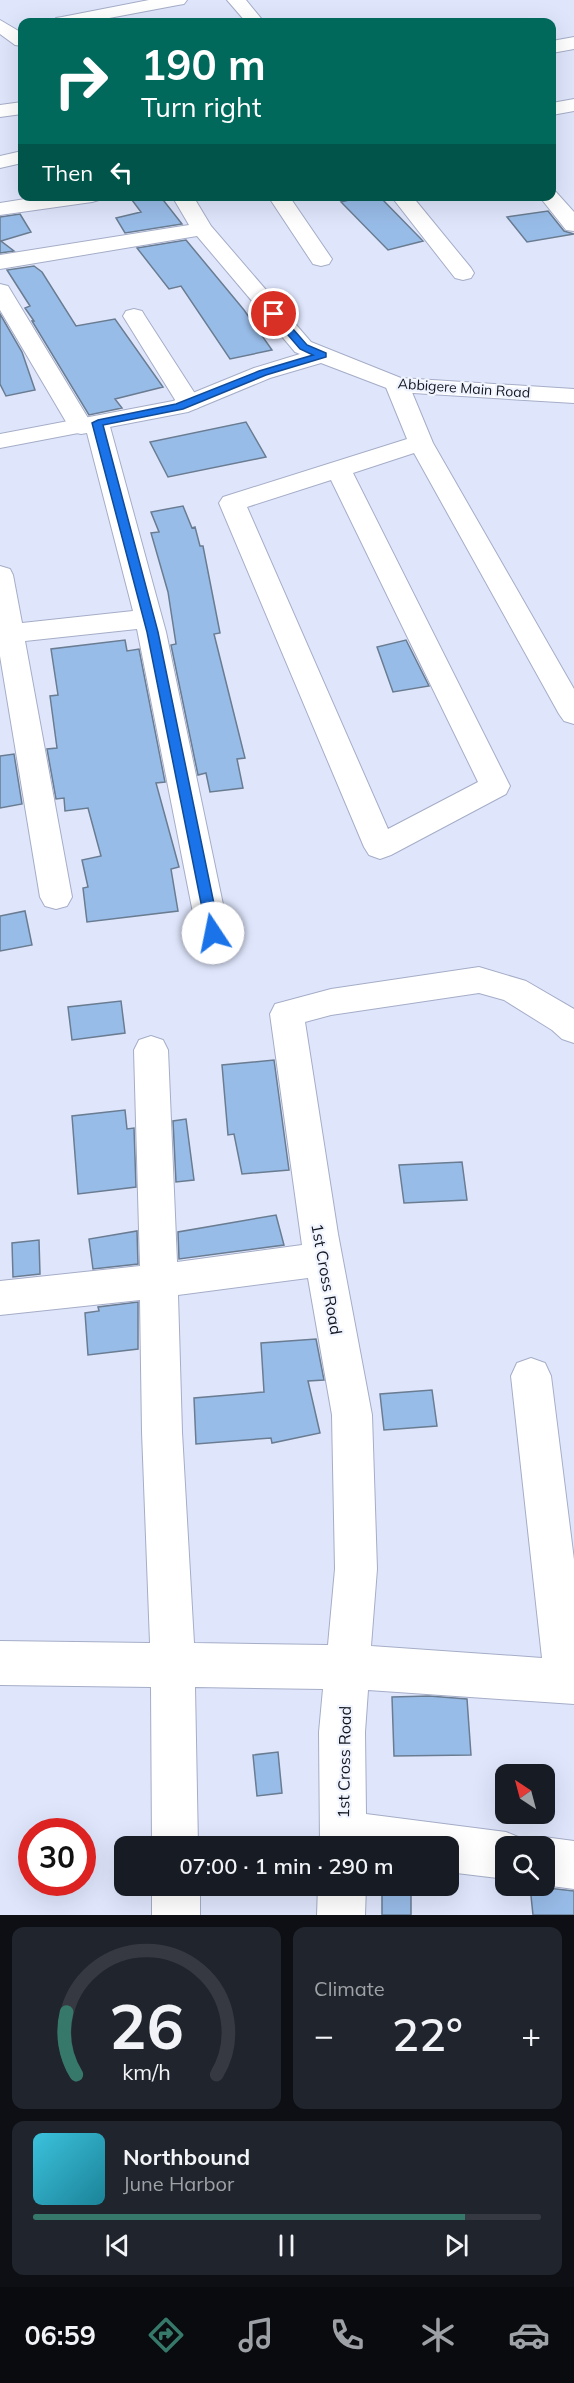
<!DOCTYPE html>
<html lang="en">
<head>
<meta charset="utf-8">
<style>
  :root { --surface:#171b24; --page:#20242c; --text:#f1f3f6; --muted:#9ea1a6; --line:#363941; --accent:#36796b }
  body { margin:0; font-family:Mulish,sans-serif; background:var(--page); color:var(--text); height:100vh; display:flex; flex-direction:column; font-size:22px; white-space:nowrap }
  * { box-sizing:border-box; margin:0 }
  p { font-size:20px; color:var(--muted) }
  .icon { flex:none; width:33px; height:33px; fill:none; stroke:currentColor; stroke-width:2; stroke-linecap:round; stroke-linejoin:round }
  .map { position:relative; height:1915px; overflow:hidden }
  .sheet { display:flex; flex-direction:column; gap:12px; padding:12px; background:#0d0f14; flex:1 }
  .sheet>* { flex:none }
  .guide { position:absolute; left:18px; top:18px; width:538px; height:183px; border-radius:12px; box-shadow:0 6px 24px #0002; background:#00695c; color:#fff; overflow:hidden }
  .needle { width:39px; rotate:324deg }
  .fabs { position:absolute; left:495px; top:1764px; display:grid; gap:12px }
  .fabs a { display:grid; place-items:center; width:60px; height:60px; border-radius:12px; background:var(--surface); box-shadow:0 6px 24px #0002; font-size:30px }
  .speed { position:absolute; left:18px; top:1818px; display:flex; gap:12px; font-size:30px; font-weight:700; text-align:center }
  .speed>* { display:grid; place-content:center; width:78px; height:78px; border-radius:50%; background:var(--surface); box-shadow:0 6px 24px #0002; line-height:1 }
  .speed .limit { border:9px solid #d22; background:#fff; color:#111 }
  .pin { position:absolute; display:grid; place-items:center; width:51px; height:51px; color:#fff; margin:-26px; border:3px solid #fff; border-radius:50%; box-shadow:0 2px 6px #0007 }
  .me { position:absolute; width:66px; margin:-33px; rotate:349deg; stroke-linejoin:round; filter:drop-shadow(0 0 4px #0008) }
  .turn { display:flex; align-items:center; gap:21px; height:126px; padding:0 24px; font-size:27px }
  .turn .icon { width:78px; height:78px; stroke-width:2.5 }
  .turn b { display:block; font-size:42px; line-height:51px }
  .then { display:flex; align-items:center; height:57px; padding:0 24px; background:#0003; gap:12px; font-size:22px }
  .big { font-size:45px; font-weight:600; line-height:1.1 }
  .sheet .widget { flex:1; display:flex; flex-direction:column; justify-content:center; gap:9px; min-width:0; padding:0 21px; border-radius:12px; background:var(--page) }
  .sheet .dial { align-items:center; gap:0 }
  .dial svg { height:156px; overflow:visible; fill:none; stroke:var(--line); stroke-width:7; stroke-linecap:round; text-anchor:middle }
  .dial text { fill:var(--text); stroke:none }
  .song { display:flex; align-items:center; gap:18px }
  .cover { width:72px; height:72px; border-radius:9px; background:linear-gradient(135deg,hsl(190 70% 55%),hsl(190 70% 35%)) }
  .played { height:6px; border-radius:3px; background:linear-gradient(90deg,var(--accent) 85%,var(--line) 85%) }
  .keys { display:flex; justify-content:space-around; direction:ltr }
  .heat { display:flex; justify-content:space-between; align-items:center; font-size:33px; direction:ltr }
  .sheet .tiles { flex:1; display:grid; gap:12px; grid-template-columns:1fr 1fr }
  .widget:last-child { grid-column:span 2 }
  .trip { position:absolute; left:114px; top:1836px; width:345px; height:60px; border-radius:12px; background:var(--surface); box-shadow:0 6px 24px #0002; font-weight:600; line-height:60px; text-align:center }
  .tabs { display:flex; height:96px; justify-content:space-around; align-items:center; background:#090b0e; color:var(--muted) }
  .tabs .icon { width:42px; height:42px }
  .tabs .on { color:var(--accent) }
  .tabs b { font-size:27px; color:var(--text) }
  .map>svg:first-child { display:block }
  .building { fill:#98bce8; stroke:#6a7c91; stroke-width:1.5 }
  .lines { fill:none; stroke-linecap:round; stroke-linejoin:round }
  .street-casing { stroke:#a5adc7; stroke-width:2 }
  .secondary-casing { stroke:#a5adc7; stroke-width:2 }
  .street { fill:#fff; fill-rule:evenodd }
  .secondary { fill:#fff; fill-rule:evenodd }
  .route { fill:#1a73e8; stroke:#114b97; stroke-width:1.5 }
  .labels { text-anchor:middle; dominant-baseline:central; stroke-width:4.5; stroke-linejoin:round; paint-order:stroke }
  .far-street-label { font-size:14px; fill:#13161f; stroke:#f0f4ff }
  .street-label { font-size:16px; fill:#13161f; stroke:#f0f4ff }
</style>
</head>
<body>
<div class="map">
<svg width="574" height="1915" viewBox="0 0 574 1915">
  <rect width="100%" height="100%" fill="#dfe6fc"/>
  <path class="building" d="M129,196H160L182,224L125,233L116,218L141,212Z
    M365,196H379L423,241L388,250L341,202Z
    M548,211L564,231L574,234L527,242L507,217Z
    M20,214L31,232L1,241L14,251L0,253V217Z
    M186,240L244,310L272,350L230,359L181,286L169,289L137,248Z
    M34,266L42,272L76,326L115,319L163,387L115,399L122,408L89,415L32,321H34L25,308L30,306L7,270Z
    M0,314L22,352L35,390L6,396L0,384Z
    M246,422L266,457L168,477L150,442Z
    M183,506L192,528L195,527L200,546H203L220,633L214,634L245,758L237,759L243,788L210,792L206,773L198,775L171,645L176,644L168,592L151,533L159,532L151,512Z
    M125,640L127,651L139,649L165,782L156,783L179,867L171,869L178,911L87,922L83,888L88,887L82,860L101,856L88,808L65,811L64,798L56,799L47,749L57,748L50,696L58,695L51,649Z
    M406,640L429,686L393,692L377,647Z
    M14,754L22,804L0,808V756Z
    M25,911L32,945L0,951V916Z
    M121,1001L125,1033L72,1040L68,1007Z
    M274,1060L289,1170L242,1174L234,1134L228,1135L222,1065Z
    M125,1110L127,1129L134,1128L136,1187L78,1194L72,1116Z
    M186,1119L194,1180L176,1182L173,1121Z
    M462,1162L467,1200L404,1203L399,1165Z
    M276,1215L284,1245L179,1259L178,1232Z
    M137,1231L138,1264L93,1269L89,1239Z
    M39,1240L40,1274L13,1277L12,1243Z
    M138,1302V1349L88,1355L85,1313L99,1311L98,1307Z
    M316,1339L324,1380L308,1381L320,1433L272,1443L271,1438L196,1444L194,1398L264,1392L261,1343Z
    M432,1390L437,1426L384,1430L380,1394Z
    M429,1696L467,1699L471,1755L394,1756L392,1697Z
    M278,1752L282,1793L257,1796L253,1755Z
    M382,1886H411V1915H382Z
    M530,1886L574,1891V1915H533Z"/>
  <g class="lines">
    <defs>
      <path id="street" d="M149,0H187L184,4L178,5L88,22H53L56,18L62,17Z
        M227,0H246L264,22H246Z
        M574,37V49L552,53V41Z
        M574,99V111L552,115V103Z
        M22,102V114L0,117V105Z
        M22,151V163L0,168V156Z
        M552,190L556,192L574,212V231L566,230L539,196H552Z
        M44,196H102L99,200L92,202L0,215V203Z
        M268,196H289L332,259L329,264L321,266L313,264Z
        M391,196H412L471,268L474,273L471,278L463,280L455,278Z
        M0,284L8,286L11,291L88,418L97,416L106,418L109,423L166,632L229,933L225,942L213,946L201,942L197,933L137,629L25,641L72,897L67,906L56,909L45,906L40,897L0,656V566L10,569L13,575L22,623L133,611L87,433L81,434L72,432L0,310Z
        M134,309L142,311L145,316L201,403L198,408L189,410L180,408L177,403L123,316L126,311Z
        M397,378L405,380L409,385L433,443L574,689V724L564,721L559,714L414,453L353,473L510,786L506,794L391,855L380,859L369,855L364,847L219,503L223,497L407,439L385,385L389,380ZM331,480L478,782L388,829L247,507Z
        M479,967L526,981L574,1009V1043L562,1039L552,1030L504,1000L479,993L331,1015L305,1022L338,1234L372,1415L377,1569L371,1646L542,1658L511,1376L517,1363L531,1358L545,1363L551,1376L574,1560V1704L368,1690L365,1732L366,1814L506,1832L523,1839L526,1846H506V1879L448,1872V1846H320L319,1732L323,1689L195,1687L198,1846H152L151,1687L0,1685V1641L150,1643L142,1432L140,1300L0,1315V1281L140,1266L134,1050L139,1040L151,1036L163,1040L168,1050L177,1262L302,1245L270,1014L275,1004L331,989ZM308,1278L332,1415L335,1569L328,1645L194,1643L182,1432L178,1295Z
        M544,1837L574,1841V1889L544,1885V1846H526Z
        M152,1886H200V1915H152Z
        M318,1886H366L365,1915H317Z"/>
      <path id="secondary" d="M0,20L22,33V46L15,45L0,34Z
        M172,196H193L211,226L311,342L401,378L574,389V403L397,392L321,363L270,378L188,412L0,448V434L173,401L254,368L300,354L295,352L197,236L0,269V255L189,225Z"/>
    </defs>
    <use href="#street" class="street-casing"/>
    <use href="#secondary" class="secondary-casing"/>
    <use href="#street" class="street"/>
    <use href="#secondary" class="secondary"/>
  </g>
  <path class="route" d="M274,311L278,312L307,345L326,353V357L266,375L183,409L103,425L158,632L220,933L213,938L207,933L147,632L92,423L98,420L176,404L259,371L313,355L300,349L270,314Z"/>
  <g class="labels">
    <g class="far-street-label">
      <text transform="translate(464 388) rotate(4)">Abbigere Main Road</text>
    </g>
    <g class="street-label">
      <text transform="translate(327 1279) rotate(80)">1st Cross Road</text>
      <text transform="translate(344 1762) rotate(-89)">1st Cross Road</text>
    </g>
  </g>
</svg>
<div class="fabs">
<a><svg class="needle" viewBox="-14 -14 28 28"><path d="M0-13l5 13h-10z" fill="#e53935"/><path d="M0 13l5-13h-10z" fill="#9ea1a6"/></svg></a>
<a><svg class="icon" aria-label="search" viewBox="0 0 24 24"><circle cx="10" cy="10" r="6"/><path d="M15 15l6 6"/></svg></a>
</div>
<div class="speed"><div class="limit">30</div></div>
<div class="pin" style="left:274px;top:314px;background:#d93025"><svg class="icon" aria-label="arrive" viewBox="0 0 24 24"><path d="M6 21V4h12l-3 4 3 4H6"/></svg></div>
<svg class="me" style="left:213px;top:933px" viewBox="-20 -20 40 40"><circle r="19" fill="#fff"/><path d="M0-13L10 11 0 6-10 11z" fill="#1a73e8"/></svg>
<div class="trip">07:00 · 1 min · 290 m</div>
<div class="guide">
<div class="turn"><svg class="icon" aria-label="right" viewBox="0 0 24 24"><path d="M7 20v-9h11M14 6l5 5-5 5"/></svg><div><b>190 m</b>Turn right</div></div>
<div class="then">Then<svg class="icon" aria-label="left" viewBox="0 0 24 24"><path d="M17 20v-9H6M10 6l-5 5 5 5"/></svg></div>
</div>
</div>
<section class="sheet">
<div class="tiles">
<div class="widget dial"><svg viewBox="0 0 100 80">
<path d="M14 69A42 42 0 1 1 86 69"/>
<path d="M14 69A42 42 0 0 1 9 37" stroke="#36796b"/>
<text x="50" y="56" font-size="32" font-weight="700">26</text>
<text x="50" y="72" font-size="11">km/h</text>
</svg></div>
<div class="widget"><p>Climate</p>
<div class="heat"><a>−</a><b class="big">22°</b><a>+</a></div>
</div>
<div class="widget">
<div class="song"><i class="cover"></i><div><b>Northbound</b><p>June Harbor</p></div></div>
<div class="played"></div>
<div class="keys"><svg class="icon" aria-label="previous" viewBox="0 0 24 24"><path d="M18 5L8 12l10 7zM5 5v14"/></svg><svg class="icon" aria-label="pause" viewBox="0 0 24 24"><path d="M8 5v14M16 5v14"/></svg><svg class="icon" aria-label="next" viewBox="0 0 24 24"><path d="M6 5l10 7-10 7zM19 5v14"/></svg></div>
</div>
</div>
</section>
<nav class="tabs">
<b>06:59</b>
<svg class="icon on" aria-label="directions" viewBox="0 0 24 24"><path d="M12 3l9 9-9 9-9-9zM9 14v-3h6M13 9l2 2-2 2"/></svg>
<svg class="icon" aria-label="music" viewBox="0 0 24 24"><path d="M9 18V5l10-2v13"/><circle cx="6" cy="18" r="3"/><circle cx="16" cy="16" r="3"/></svg>
<svg class="icon" aria-label="phone" viewBox="0 0 24 24"><path d="M5 4h4l2 5-3 2q2 4 5 5l2-3 5 2v4C11 20 4 13 5 4z"/></svg>
<svg class="icon" aria-label="climate" viewBox="0 0 24 24"><path d="M12 3v18M4 7l16 10M4 17L20 7"/></svg>
<svg class="icon" aria-label="car" viewBox="0 0 24 24"><path d="M5 17H2v-5l4-1 3-4h7l3 4 3 1v5h-3M9 17h6M6 11h13"/><circle cx="7" cy="17" r="2"/><circle cx="17" cy="17" r="2"/></svg>
</nav>
</body>
</html>
